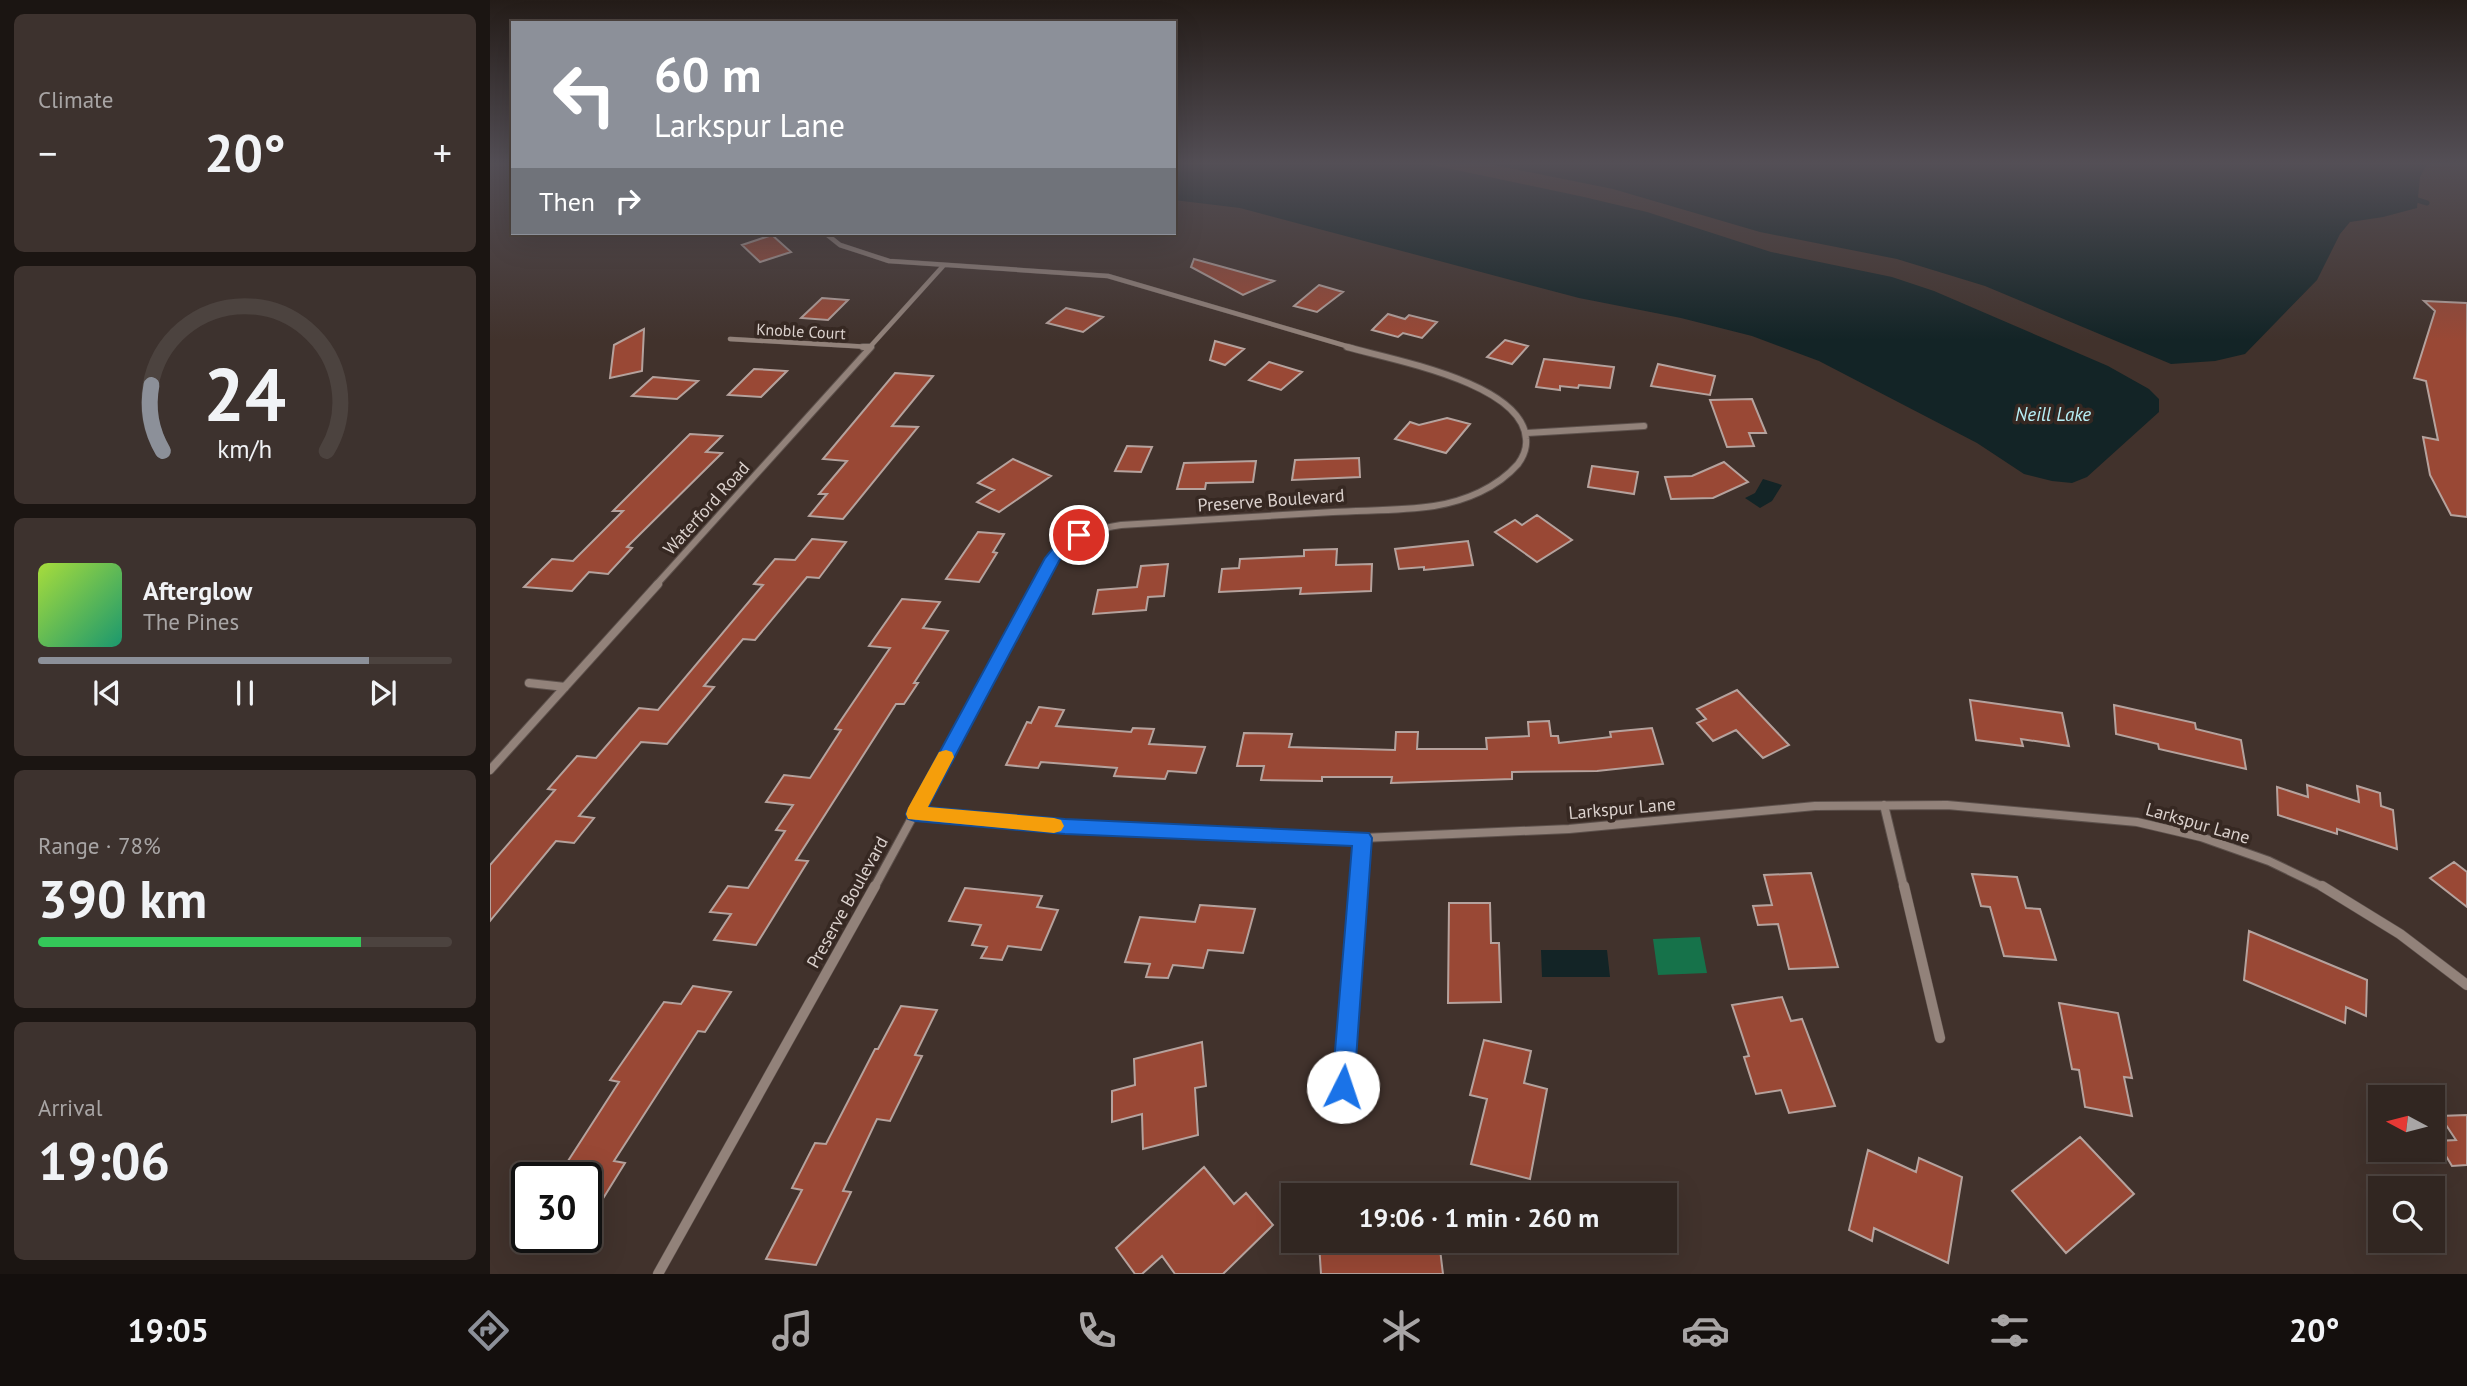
<!DOCTYPE html>
<html lang="en">
<head>
<meta charset="utf-8">
<style>
  :root { --surface:#312621; --page:#3d322e; --text:#f1f3f6; --muted:#a8a5a5; --line:#4c433f; --accent:#8c9099 }
  body { margin:0; font-family:"PT Sans",sans-serif; background:var(--page); color:var(--text); height:100vh; display:flex; flex-direction:column; font-size:26px; white-space:nowrap }
  * { box-sizing:border-box; margin:0 }
  p { font-size:23px; color:var(--muted) }
  .icon { flex:none; width:38px; height:38px; fill:none; stroke:currentColor; stroke-width:2; stroke-linecap:round; stroke-linejoin:round }
  .map { position:relative; flex:1; overflow:hidden }
  .sheet { display:flex; flex-direction:column; gap:14px; padding:14px; background:#1b1512; width:490px }
  .sheet>* { flex:none }
  .top-card { position:absolute; left:21px; top:21px; width:665px; height:214px; border-radius:0px; box-shadow:0 7px 28px #0002,0 0 0 2px var(--line); background:#8c9099; color:#fff; overflow:hidden }
  .needle { width:46px; rotate:277deg }
  .tools { position:absolute; left:1878px; top:1085px; display:grid; gap:14px }
  .tools a { display:grid; place-items:center; width:77px; height:77px; border-radius:0px; background:var(--surface); box-shadow:0 7px 28px #0002,0 0 0 2px var(--line); font-size:35px }
  .speed { position:absolute; left:21px; top:1162px; display:flex; gap:14px; font-size:35px; font-weight:700; text-align:center }
  .speed>* { display:grid; place-content:center; width:91px; height:91px; border-radius:50%; background:var(--surface); box-shadow:0 7px 28px #0002,0 0 0 2px var(--line); line-height:1 }
  .speed .limit { border:4px solid #111; border-radius:10px; background:#fff; color:#111 }
  .pin { position:absolute; display:grid; place-items:center; width:60px; height:60px; color:#fff; margin:-30px; border:4px solid #fff; border-radius:50%; box-shadow:0 2px 7px #0007 }
  .me { position:absolute; width:77px; margin:-38px; rotate:4deg; stroke-linejoin:round; filter:drop-shadow(0 0 5px #0008) }
  .turn { display:flex; align-items:center; gap:24px; height:147px; padding:0 28px; font-size:32px }
  .turn .icon { width:91px; height:91px; stroke-width:2.5 }
  .turn b { display:block; font-size:49px; line-height:60px }
  .then { display:flex; align-items:center; height:66px; padding:0 28px; background:#0003; gap:14px; font-size:26px }
  .big { font-size:52px; font-weight:600; line-height:1.1 }
  .sheet .widget { flex:1; display:flex; flex-direction:column; justify-content:center; gap:10px; min-width:0; padding:0 24px; border-radius:10px; background:var(--page) }
  .sheet .dial { align-items:center; gap:0 }
  .dial svg { height:182px; overflow:visible; fill:none; stroke:var(--line); stroke-width:7; stroke-linecap:round; text-anchor:middle }
  .dial text { fill:var(--text); stroke:none }
  .song { display:flex; align-items:center; gap:21px }
  .cover { width:84px; height:84px; border-radius:10px; background:linear-gradient(135deg,hsl(80 70% 55%),hsl(160 70% 35%)) }
  .played { height:7px; border-radius:4px; background:linear-gradient(90deg,var(--accent) 80%,var(--line) 80%) }
  .keys { display:flex; justify-content:space-around; direction:ltr }
  .heat { display:flex; justify-content:space-between; align-items:center; font-size:38px; direction:ltr }
  .charge { height:10px; border-radius:5px; background:linear-gradient(90deg,#34c759 78%,var(--line) 0) }
  .trip { position:absolute; left:791px; top:1183px; width:396px; height:70px; border-radius:0px; background:var(--surface); box-shadow:0 7px 28px #0002,0 0 0 2px var(--line); font-weight:600; line-height:70px; text-align:center }
  .tab-bar { display:flex; height:112px; justify-content:space-around; align-items:center; background:#140f0d; color:var(--muted) }
  .tab-bar .icon { width:49px; height:49px }
  .tab-bar .selected { color:var(--accent) }
  .tab-bar b { font-size:32px; color:var(--text) }
  main { display:flex; flex:1; min-height:0 }
  .map>svg:first-child { display:block }
  .green { fill:#16724a }
  .water { fill:#132426 }
  .lines { fill:none; stroke-linecap:round; stroke-linejoin:round }
  .stream { stroke:#132426; stroke-width:5 }
  .building { fill:#994835; stroke:#b5a29d; stroke-width:2 }
  .street-far3-casing { stroke:#5d514c; stroke-width:5 }
  .street-far2-casing { stroke:#5d514c; stroke-width:8 }
  .street-far1-casing { stroke:#5d514c; stroke-width:10 }
  .street-casing { stroke:#5d514c; stroke-width:11 }
  .street-far3 { stroke:#92827a; stroke-width:4.5 }
  .street-far2 { stroke:#92827a; stroke-width:6 }
  .street-far1 { stroke:#92827a; stroke-width:8 }
  .street { stroke:#92827a; stroke-width:10 }
  .route { fill:#1a73e8; stroke:#114b97; stroke-width:2 }
  .slow { fill:#f59e0b }
  .labels { text-anchor:middle; dominant-baseline:central; stroke-width:7; stroke-linejoin:round; paint-order:stroke }
  .far-street-label { font-size:16px; fill:#dbd1cd; stroke:#362822 }
  .street-label { font-size:18px; fill:#dbd1cd; stroke:#362822 }
  .water-label { font-size:19px; font-style:italic; fill:#b7eff6; stroke:#362822 }
</style>
</head>
<body>
<main>
<section class="sheet">
<div class="widget"><p>Climate</p>
<div class="heat"><a>−</a><b class="big">20°</b><a>+</a></div>
</div>
<div class="widget dial"><svg viewBox="0 0 100 80">
<path d="M14 69A42 42 0 1 1 86 69"/>
<path d="M14 69A42 42 0 0 1 9 40" stroke="#8c9099"/>
<text x="50" y="56" font-size="32" font-weight="700">24</text>
<text x="50" y="72" font-size="11">km/h</text>
</svg></div>
<div class="widget">
<div class="song"><i class="cover"></i><div><b>Afterglow</b><p>The Pines</p></div></div>
<div class="played"></div>
<div class="keys"><svg class="icon" aria-label="previous" viewBox="0 0 24 24"><path d="M18 5L8 12l10 7zM5 5v14"/></svg><svg class="icon" aria-label="pause" viewBox="0 0 24 24"><path d="M8 5v14M16 5v14"/></svg><svg class="icon" aria-label="next" viewBox="0 0 24 24"><path d="M6 5l10 7-10 7zM19 5v14"/></svg></div>
</div>
<div class="widget"><p>Range · 78%</p><b class="big">390 km</b><div class="charge"></div></div>
<div class="widget"><p>Arrival</p><b class="big">19:06</b></div>
</section>
<div class="map">
<svg width="1977" height="1274" viewBox="0 0 1977 1274">
  <rect width="100%" height="100%" fill="#41322c"/>
  <path class="green" d="M1210,937L1217,973L1168,975L1163,939Z"/>
  <path class="water" d="M684,162H928L1094,197L1157,212L1281,252L1402,277L1444,291L1618,366L1659,389L1669,399V412L1597,477L1582,483L1562,481L1534,474L1487,443L1329,361L1262,336L1191,318L1089,298L750,208L684,200Z
    M989,162H1938L1930,177L1927,208L1893,217L1860,222L1850,234L1827,280L1755,354L1725,361L1681,364L1495,286L1407,259L1270,232L1123,189Z
    M1273,479L1292,485L1282,501L1270,508L1255,498L1265,493Z
    M1051,950H1117L1120,977H1052Z"/>
  <g class="lines">
    <path class="stream" d="M1921,198L1937,203"/>
  </g>
  <path class="building" d="M282,235L301,252L270,262L252,245Z
    M704,259L784,281L753,295L701,267Z
    M829,285L853,292L827,312L804,306Z
    M332,298L358,300L338,320L311,318Z
    M1934,301L1977,303V517L1961,515L1940,475L1933,437L1948,440L1936,381L1924,378L1945,311Z
    M576,308L613,317L593,332L557,323Z
    M898,314L915,319L919,315L947,322L932,338L913,333L908,337L882,330Z
    M154,329L152,371L120,378L124,345Z
    M1015,340L1038,346L1022,364L997,357Z
    M725,341L754,349L735,365L720,360Z
    M1054,359L1124,367L1120,388L1089,385L1088,388L1070,386V390L1046,387Z
    M779,362L812,372L791,390L759,380Z
    M1168,364L1225,376L1220,395L1161,386Z
    M264,369L297,371L271,397L238,395Z
    M405,373L443,376L402,426L428,427L353,519L319,516L337,494H329L357,461L333,459Z
    M163,377L208,381L187,399L142,396Z
    M1262,399L1276,433H1259L1264,446L1237,447L1220,400Z
    M957,418L980,424L956,453L905,439L920,422L929,425Z
    M200,434L232,436L216,452L232,453L137,547L142,548L118,574L99,572L82,591L34,587L62,559L83,561L133,511H123Z
    M637,446L662,447L651,472L625,471Z
    M869,458L870,477L802,480L805,460Z
    M523,459L561,476L509,512L487,502L504,490L488,483Z
    M766,461L763,482L716,483L715,489H687L694,463Z
    M1234,462L1258,482L1223,498L1181,499L1175,477L1202,476Z
    M1102,466L1148,472L1144,494L1098,487Z
    M1047,515L1082,540L1047,562L1005,532L1025,520L1032,525Z
    M488,532L514,534L503,552L507,553L489,582L456,579Z
    M322,539L356,542L329,578L317,577L265,640L253,639L214,686L224,687L177,744L151,742L89,816L104,818L84,843L66,841L0,921V865L65,790L58,789L87,756L106,758L149,708L168,710L273,585L264,584L285,559L305,560Z
    M978,541L983,565L934,570V567L909,569L905,549Z
    M847,549L846,565L882,564L881,591L810,594L811,588L729,592L732,569L749,568L750,559L814,556V550Z
    M678,564L674,596L658,597L656,610L603,614L608,590L647,587L651,566Z
    M412,599L450,602L433,628L458,631L424,683H428L414,704H406L306,860L318,861L266,945L224,940L241,914L220,912L238,886L258,888L295,831L286,830L303,805L276,802L294,775L320,778L351,730L345,729L400,648L379,646Z
    M1247,690L1299,745L1273,758L1246,730L1223,741L1207,723L1216,719L1207,709Z
    M1480,700L1572,713L1579,746L1531,739L1533,746L1486,740Z
    M1624,705L1705,723L1706,729L1751,740L1756,769L1669,749L1668,744L1626,734Z
    M549,707L574,710L566,726L641,732L643,728L664,729L659,744L715,747L706,773L678,771L675,779L624,776L627,768L551,762L548,768L516,765L537,722L541,723Z
    M1059,721L1061,736H1068L1069,743L1121,737L1120,732L1162,728L1173,764L1107,771L1022,772V779L901,783L902,777H832V781L771,780L774,766H747L754,733L802,734L799,747L905,750L906,732H928L927,749H997L996,738L1039,736L1038,722Z
    M1817,785L1869,802L1867,786L1890,793L1891,806L1903,810L1907,849L1847,829V834L1788,815L1787,787L1818,797Z
    M1964,862L1977,872V907L1940,878Z
    M1321,873L1348,967L1299,969L1288,924L1268,925L1263,906L1282,905L1274,875Z
    M1482,874L1527,877L1536,908L1550,909L1566,960L1514,956L1500,907L1491,906Z
    M475,888L552,896L547,907L568,910L551,950L518,946L512,960L491,958L497,947L482,945L491,925L459,921Z
    M959,903H1000L1001,943H1009L1011,1002L958,1003Z
    M710,905L765,909L753,953L718,950L713,968L683,965L678,978L656,977L660,964L635,962L650,917L705,922Z
    M1759,931L1877,980L1876,1016L1856,1007L1855,1023L1754,980Z
    M203,986L241,992L215,1032L208,1031L124,1161L135,1163L96,1226V1178H67L129,1082L120,1080L174,1002L191,1004Z
    M1292,997L1301,1021L1312,1019L1345,1106L1299,1113L1291,1090L1266,1094L1254,1057L1259,1056L1242,1005Z
    M1569,1003L1628,1013L1642,1078L1634,1077L1642,1116L1595,1107L1589,1070L1582,1069Z
    M411,1006L447,1010L425,1055L432,1056L400,1121L387,1119L353,1191L361,1192L326,1265L276,1259L312,1190L302,1188L325,1143L336,1144L385,1049H388Z
    M994,1040L1041,1051L1034,1083L1057,1089L1040,1179L981,1164L997,1099L980,1095Z
    M712,1042L716,1086L705,1088L708,1135L653,1149L652,1114L622,1122V1091L645,1085L644,1059Z
    M1977,1115V1165L1962,1166L1947,1141L1966,1140L1950,1116Z
    M1590,1137L1644,1194L1576,1253L1522,1191Z
    M1378,1150L1426,1172L1429,1158L1472,1177L1458,1263L1384,1228L1382,1241L1359,1230Z
    M714,1167L744,1204L756,1193L783,1225L733,1274H685L672,1256L652,1274H645L626,1248Z
    M841,1241H949L953,1274H831L829,1243Z"/>
  <g class="lines">
    <defs>
      <path id="street-far3" d="M335,233L350,245L399,261L618,276L863,348
        M240,339L380,347
        M379,348L454,265"/>
      <path id="street-far2" d="M373,347H380
        M1037,433L1154,426
        M166,585L381,347
        M548,585C570,546 585,532 631,525C702,521 772,516 843,512C876,510 911,511 944,506C975,501 1007,488 1028,464C1033,457 1037,448 1036,439C1033,383 903,360 857,347"/>
      <path id="street-far1" d="M39,683L75,687
        M0,770L168,584
        M1394,805L1414,888
        M425,814L575,827L872,838L1079,829L1325,806L1457,805L1647,822L1711,837L1779,861L1835,888
        M384,888L549,584
        M868,888L872,838"/>
      <path id="street" d="M1414,886L1450,1038
        M1832,886L1910,934L1977,985
        M853,1087L868,886
        M168,1274L385,886"/>
    </defs>
    <use href="#street-far3" class="street-far3-casing"/>
    <use href="#street-far2" class="street-far2-casing"/>
    <use href="#street-far1" class="street-far1-casing"/>
    <use href="#street" class="street-casing"/>
    <use href="#street-far3" class="street-far3"/>
    <use href="#street-far2" class="street-far2"/>
    <use href="#street-far1" class="street-far1"/>
    <use href="#street" class="street"/>
  </g>
  <linearGradient id="sky" x2="0" y2="1"><stop stop-color="#241c18"/><stop offset="0.48" stop-color="#544f56"/><stop offset="1" stop-color="#544f56" stop-opacity="0"/></linearGradient>
  <rect width="1977" height="340" fill="url(#sky)"/>
  <path class="route" d="M589,530L596,535L579,548L569,561L438,807L575,819L879,833L882,838L864,1087L861,1094L853,1098L845,1094L842,1087L862,846L575,834L425,821L418,819L416,814L555,558L569,541Z"/>
  <path class="slow" d="M456,750L462,752L464,757L438,807L564,818L571,820L574,826L571,831L564,833L418,819L416,814L418,808L449,752Z"/>
  <g class="labels">
    <g class="far-street-label">
      <text transform="translate(311 331) rotate(3)">Knoble Court</text>
    </g>
    <g class="street-label">
      <text transform="translate(781 500) rotate(-4)">Preserve Boulevard</text>
      <text transform="translate(216 508) rotate(-48)">Waterford Road</text>
      <text transform="translate(1132 808) rotate(-5)">Larkspur Lane</text>
      <text transform="translate(1708 823) rotate(16)">Larkspur Lane</text>
      <text transform="translate(357 902) rotate(-61)">Preserve Boulevard</text>
    </g>
    <g class="water-label">
      <text x="1563" y="414">Neill Lake</text>
    </g>
  </g>
</svg>
<div class="tools">
<a><svg class="needle" viewBox="-14 -14 28 28"><path d="M0-13l5 13h-10z" fill="#e53935"/><path d="M0 13l5-13h-10z" fill="#a8a5a5"/></svg></a>
<a><svg class="icon" aria-label="search" viewBox="0 0 24 24"><circle cx="10" cy="10" r="6"/><path d="M15 15l6 6"/></svg></a>
</div>
<div class="speed"><div class="limit">30</div></div>
<div class="pin" style="left:589px;top:535px;background:#d93025"><svg class="icon" aria-label="arrive" viewBox="0 0 24 24"><path d="M6 21V4h12l-3 4 3 4H6"/></svg></div>
<svg class="me" style="left:853px;top:1087px" viewBox="-20 -20 40 40"><circle r="19" fill="#fff"/><path d="M0-13L10 11 0 6-10 11z" fill="#1a73e8"/></svg>
<div class="trip">19:06 · 1 min · 260 m</div>
<div class="top-card">
<div class="turn"><svg class="icon" aria-label="left" viewBox="0 0 24 24"><path d="M17 20v-9H6M10 6l-5 5 5 5"/></svg><div><b>60 m</b>Larkspur Lane</div></div>
<div class="then">Then<svg class="icon" aria-label="right" viewBox="0 0 24 24"><path d="M7 20v-9h11M14 6l5 5-5 5"/></svg></div>
</div>
</div>
</main>
<nav class="tab-bar">
<b>19:05</b>
<svg class="icon selected" aria-label="directions" viewBox="0 0 24 24"><path d="M12 3l9 9-9 9-9-9zM9 14v-3h6M13 9l2 2-2 2"/></svg>
<svg class="icon" aria-label="music" viewBox="0 0 24 24"><path d="M9 18V5l10-2v13"/><circle cx="6" cy="18" r="3"/><circle cx="16" cy="16" r="3"/></svg>
<svg class="icon" aria-label="phone" viewBox="0 0 24 24"><path d="M5 4h4l2 5-3 2q2 4 5 5l2-3 5 2v4C11 20 4 13 5 4z"/></svg>
<svg class="icon" aria-label="climate" viewBox="0 0 24 24"><path d="M12 3v18M4 7l16 10M4 17L20 7"/></svg>
<svg class="icon" aria-label="car" viewBox="0 0 24 24"><path d="M5 17H2v-5l4-1 3-4h7l3 4 3 1v5h-3M9 17h6M6 11h13"/><circle cx="7" cy="17" r="2"/><circle cx="17" cy="17" r="2"/></svg>
<svg class="icon" aria-label="filters" viewBox="0 0 24 24"><path d="M4 7h16M4 17h16"/><circle cx="9" cy="7" r="2"/><circle cx="15" cy="17" r="2"/></svg>
<b>20°</b>
</nav>
</body>
</html>
